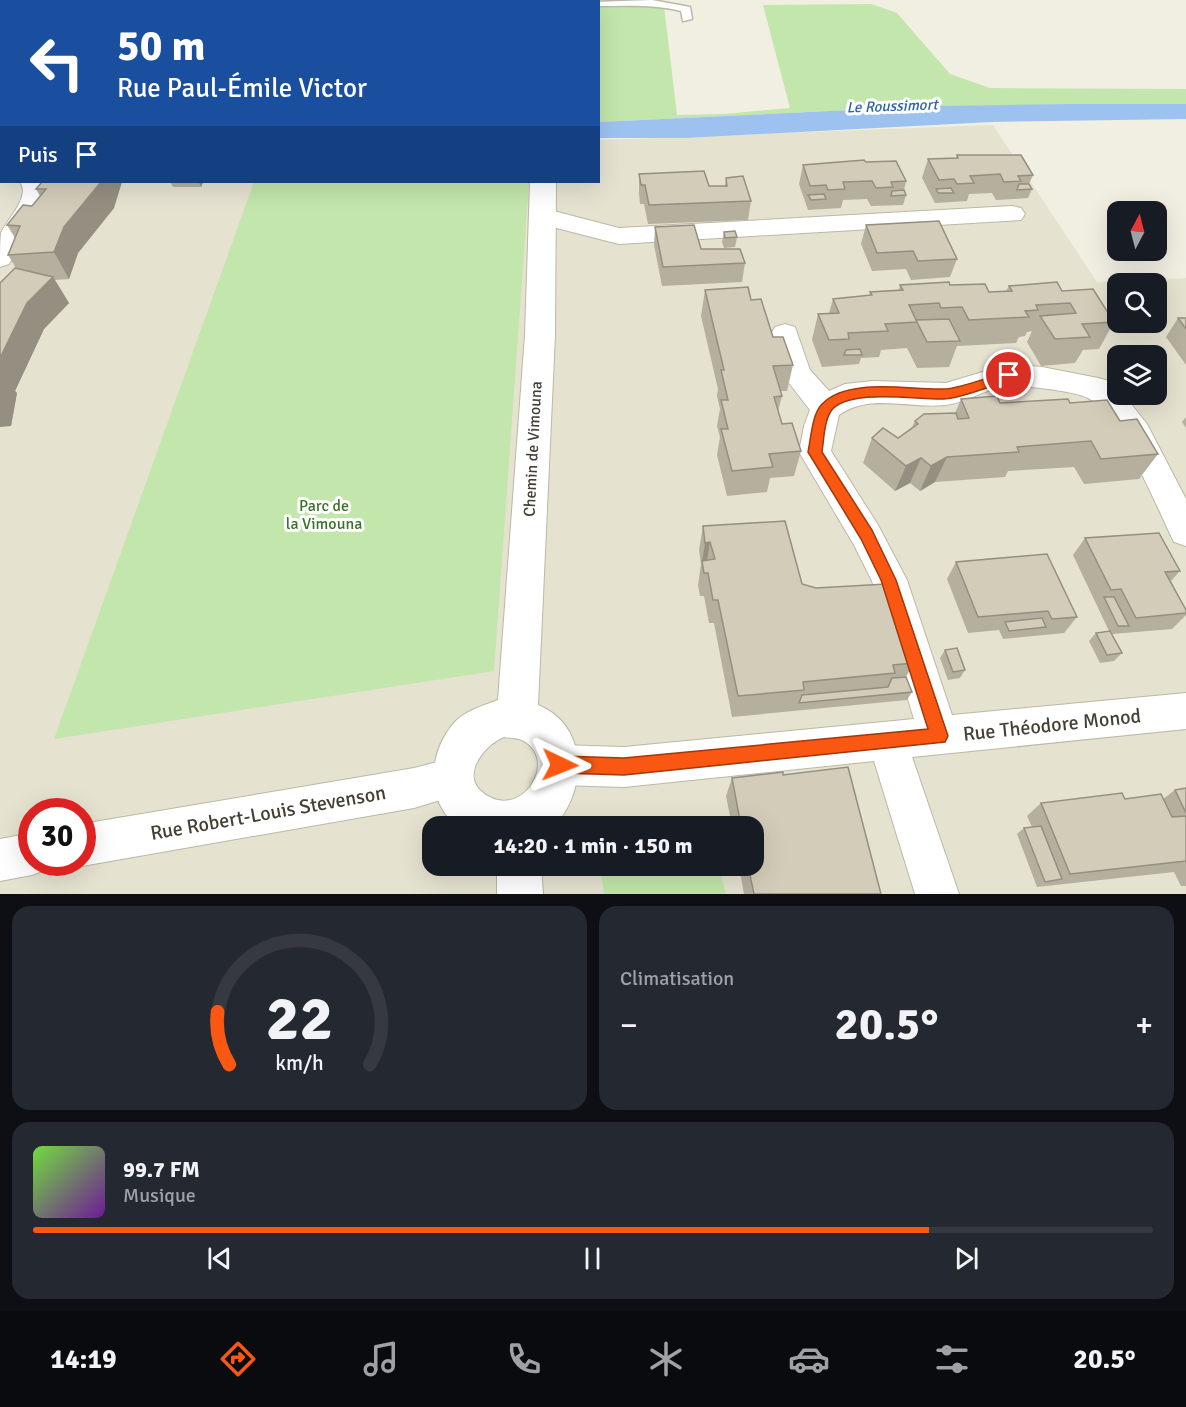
<!DOCTYPE html>
<html lang="fr">
<head>
<meta charset="utf-8">
<style>
  :root { --surface:#171b24; --page:#242831; --text:#f1f3f6; --muted:#9ea1a6; --line:#363941; --accent:#f95712 }
  body { margin:0; font-family:Signika,sans-serif; background:var(--page); color:var(--text); height:100vh; display:flex; flex-direction:column; font-size:22px; white-space:nowrap }
  * { box-sizing:border-box; margin:0 }
  p { font-size:20px; color:var(--muted) }
  .icon { flex:none; width:33px; height:33px; fill:none; stroke:currentColor; stroke-width:2; stroke-linecap:round; stroke-linejoin:round }
  .map { position:relative; height:894px; overflow:hidden }
  .details { display:flex; flex-direction:column; gap:12px; padding:12px; background:#0d0f14; flex:1 }
  .details>* { flex:none }
  .guide { position:absolute; left:0px; top:0px; width:600px; height:183px; box-shadow:0 6px 24px #0002; background:#1a4fa0; color:#fff; overflow:hidden }
  .needle { width:39px; rotate:7deg }
  .buttons { position:absolute; left:1107px; top:201px; display:grid; gap:12px }
  .buttons a { display:grid; place-items:center; width:60px; height:60px; border-radius:12px; background:var(--surface); box-shadow:0 6px 24px #0002; font-size:30px }
  .speed { position:absolute; left:18px; top:798px; display:flex; gap:12px; font-size:30px; font-weight:700; text-align:center }
  .speed>* { display:grid; place-content:center; width:78px; height:78px; border-radius:50%; background:var(--surface); box-shadow:0 6px 24px #0002; line-height:1 }
  .speed .limit { border:9px solid #d22; background:#fff; color:#111 }
  .pin { position:absolute; display:grid; place-items:center; width:51px; height:51px; color:#fff; margin:-26px; border:3px solid #fff; border-radius:50%; box-shadow:0 2px 6px #0007 }
  .me { position:absolute; width:66px; margin:-33px; rotate:92deg; stroke-linejoin:round; filter:drop-shadow(0 0 4px #0008) }
  .turn { display:flex; align-items:center; gap:21px; height:126px; padding:0 18px; font-size:27px }
  .turn .icon { width:78px; height:78px; stroke-width:2.5 }
  .turn b { display:block; font-size:42px; line-height:51px }
  .then { display:flex; align-items:center; height:57px; padding:0 18px; background:#0003; gap:12px; font-size:22px }
  .big { font-size:45px; font-weight:700; line-height:1.1 }
  .details .tile { flex:1; display:flex; flex-direction:column; justify-content:center; gap:9px; min-width:0; padding:0 21px; border-radius:18px; background:var(--page) }
  .details .dial { align-items:center; gap:0 }
  .dial svg { height:156px; overflow:visible; fill:none; stroke:var(--line); stroke-width:7; stroke-linecap:round; text-anchor:middle }
  .dial text { fill:var(--text); stroke:none }
  .song { display:flex; align-items:center; gap:18px }
  .cover { width:72px; height:72px; border-radius:9px; background:linear-gradient(135deg,hsl(100 70% 55%),hsl(280 70% 35%)) }
  .played { height:6px; border-radius:3px; background:linear-gradient(90deg,var(--accent) 80%,var(--line) 80%) }
  .keys { display:flex; justify-content:space-around; direction:ltr }
  .heat { display:flex; justify-content:space-between; align-items:center; font-size:33px; direction:ltr }
  .details .tiles { flex:1; display:grid; gap:12px; grid-template-columns:1fr 1fr }
  .tile:last-child { grid-column:span 2 }
  .trip { position:absolute; left:422px; top:816px; width:342px; height:60px; border-radius:18px; background:var(--surface); box-shadow:0 6px 24px #0002; font-weight:700; line-height:60px; text-align:center }
  .dock { display:flex; height:96px; justify-content:space-around; align-items:center; background:#090b0e; color:var(--muted) }
  .dock .icon { width:42px; height:42px }
  .dock .current { color:var(--accent) }
  .dock b { font-size:27px; color:var(--text) }
  .map>svg:first-child { display:block }
  .residential { fill:#e5e2d0; fill-rule:evenodd }
  .green { fill:#c2e6ab }
  .water { fill:#9ec2ef }
  .lines { fill:none; stroke-linecap:round; stroke-linejoin:round }
  .service-casing { stroke:#bcb8a5; stroke-width:3 }
  .minor-casing { stroke:#bcb8a5; stroke-width:2 }
  .tertiary-casing { stroke:#bcb8a5; stroke-width:2 }
  .service { fill:#fff; fill-rule:evenodd }
  .minor { fill:#fff; fill-rule:evenodd }
  .tertiary { fill:#fff; fill-rule:evenodd }
  .wall { fill:#b5af9e }
  .shaded-wall { fill:#948f81 }
  .building { fill:#d3ccb8; stroke:#948f81; stroke-width:1.5 }
  .route { fill:#f95712; stroke:#a2390c; stroke-width:1.5 }
  .labels { text-anchor:middle; dominant-baseline:central; stroke-width:6; stroke-linejoin:round; paint-order:stroke }
  .far-water-label { font-size:15px; font-style:italic; fill:#2e64ad; stroke:#fff }
  .street-label { font-size:16px; fill:#433f33; stroke:#fff }
  .park-label { font-size:16px; fill:#397327; stroke:#fff }
  .near-street-label { font-size:20px; fill:#433f33; stroke:#fff }
</style>
</head>
<body>
<div class="map">
<svg width="1186" height="894" viewBox="0 0 1186 894">
  <rect width="100%" height="100%" fill="#f1efe2"/>
  <path class="residential" d="M0,0L207,1L2,2V182H598L599,140L993,125L1097,282L1186,278V894H0ZM1118,284H1156V322H1118ZM1118,356H1156V394H1118ZM32,812H82V862H32ZM432,826H753V866H432Z"/>
  <path class="green" d="M871,4L897,13L950,74L990,88L1186,89V104L935,106L599,122V6H664L677,115L724,114L790,108L763,5Z
    M254,182H529L494,671L54,739Z
    M600,866H719L726,894H604Z"/>
  <path class="water" d="M1072,104H1186V119L991,122L685,138H599V122L935,106Z"/>
  <g class="lines">
    <defs>
      <path id="service" d="M652,0L690,7L692,19L683,21L681,11C654,4 626,6 598,6V2H594Z"/>
      <path id="minor" d="M58,0H92L57,2Z
        M0,2H2V14H0Z
        M0,162H2L0,177Z
        M20,182H45L46,198L9,264L0,267C0,257 0,242 1,233C7,219 31,197 20,182Z
        M1012,206L1021,208L1025,214L1021,220L619,244L533,222L529,216L533,210L542,208L619,228Z
        M785,324L795,327L810,370L829,391L845,384L873,381L946,383L1009,364L1042,367L1098,378L1109,381L1118,390V394H1123L1147,424L1186,499V546L1174,542C1158,510 1118,412 1088,398C1073,391 1028,386 1011,386C989,386 967,403 945,405C910,409 870,393 839,415L831,451L878,525L907,580L952,715L1186,693V729L912,757L959,894H915L874,761L624,787L560,785L546,779L540,765L546,751L560,745L624,747L914,719L872,581L854,545L799,452L804,426L810,410L782,374L771,334L775,327Z
        M453,758L467,764L473,778L467,792L414,808L82,866L73,862H82V824L414,768Z
        M32,833V862H50L47,869L32,875L0,881V839Z"/>
      <path id="tertiary" d="M294,0H316L317,2H295Z
        M530,182H556L555,335L538,705C577,721 586,763 571,800C567,809 561,820 552,826H457C426,801 428,754 453,724C464,711 482,706 498,700L525,335ZM504,737C510,738 517,738 522,740C562,760 519,825 481,791C461,773 486,744 504,737Z
        M497,866H541L543,894H497Z"/>
    </defs>
    <use href="#service" class="service-casing"/>
    <use href="#minor" class="minor-casing"/>
    <use href="#tertiary" class="tertiary-casing"/>
    <use href="#service" class="service"/>
    <use href="#minor" class="minor"/>
    <use href="#tertiary" class="tertiary"/>
  </g>
  <path class="wall" d="M957,155L1033,175L1029,184L1032,189L1028,198L996,200L992,193L969,194L967,201L935,203L922,178L928,159L956,158Z
    M866,162L906,181L904,190L906,195L903,205L871,206L867,199L843,200L841,208L808,210L799,184L803,165Z
    M639,174L709,186H725L726,178L751,201L748,220L648,224L644,204H640L639,193Z
    M42,182L114,208L78,253L69,279L55,280L69,303L44,329L15,391L17,393L11,426L16,268L8,255L15,238L7,225L32,206L40,196L36,189Z
    M170,182H203L201,187H173Z
    M866,225L957,259L950,277L911,280L906,269L872,271L861,244Z
    M655,227L701,249L745,263L742,282L662,286L654,245Z
    M724,232L737,237L735,247L724,248L722,242Z
    M900,285H950L989,292L1006,291L1009,286L1062,291L1114,322L1099,349L1083,350L1075,363L1041,366L1027,342L1032,331L1027,332L1025,336L1019,337L1016,343L957,346L949,367L917,368L907,348L881,350L879,357L861,358L859,364L822,367L812,340L818,314L829,313L833,299L869,296L870,292L899,290Z
    M705,290L751,300L773,337L793,365L787,391H780L782,396L778,411L782,424L801,451L794,476L770,478L767,492L727,496L717,455L720,437L717,426L720,409L717,396L718,389L701,316Z
    M1178,318H1186V365L1166,337Z
    M961,399L1000,403H1070L1120,421L1158,454L1139,479L1084,484L1074,467L1008,471L1005,477L935,482L920,491L910,483L895,491L863,463L872,438H898L912,427L915,421L955,413Z
    M1186,417V428L1182,422Z
    M703,526L802,584L914,663L906,677L912,692L907,700L732,717L714,623H709L704,596H700L698,585L701,564L699,550Z
    M1085,538L1180,571L1171,581L1186,610V615L1172,629L1112,634L1122,653L1114,661L1100,663L1089,641L1096,633L1109,631L1073,555Z
    M956,562L1077,617L1064,633L1003,639L999,630L968,633L947,579Z
    M945,650L965,670L960,678L948,680L940,658Z
    M783,775L881,894H744L739,866H753V826H732L726,796L732,778Z
    M1186,788V886H1181L1174,872L1037,887L1017,834L1024,828L1032,827L1027,816L1041,803L1163,799L1175,790Z"/>
  <path class="shaded-wall" d="M0,124H2V149H0Z
    M101,182H122L114,208L78,253L69,279L54,252L64,227Z
    M199,182H203L201,187Z
    M53,277L69,303L44,329L15,391L17,393L11,426L0,427V358L27,303Z
    M947,457L935,482L920,491L931,466Z
    M921,458L910,483L895,491L906,466Z
    M710,542L706,566L702,563L705,543Z"/>
  <path class="building" d="M0,101H2V124H0Z
    M957,155H1021L1033,175L1018,176L1021,181L1004,182L1000,174L970,176L974,183L957,184L954,179L939,180L928,159L958,158Z
    M864,160L866,162L896,161L906,181L891,182L893,187L876,188L872,181L843,182L845,189L828,190L826,185L810,186L803,165Z
    M704,171L709,186H727L726,178L743,176L751,201L649,205L645,185H641L639,174Z
    M42,182H101L64,227L54,252L8,255L20,226L7,225L23,205L32,206L46,189H36Z
    M1019,184H1029L1032,189L1017,190Z
    M951,188L954,193H938L936,189Z
    M904,190L906,195L891,196L892,191Z
    M824,194L826,199L811,200L808,195Z
    M939,221L957,259L918,261L913,251L877,253L866,225Z
    M694,225L701,249H740L745,263L663,267L655,227Z
    M735,231L737,237L725,238L724,232Z
    M15,268L53,277L27,303L0,358V283Z
    M949,282L950,285L985,284L989,292L1012,291L1009,286L1057,282L1062,291L1093,289L1114,322L1082,324L1090,337L1055,339L1040,316L1076,313L1070,303L1036,305L1038,310L1025,311L1029,317L969,320L962,307L941,308L939,303L909,305L917,322L885,324L888,331L848,333L849,339L829,340L818,314L839,313L833,299L872,295L870,292L903,290L900,285Z
    M748,287L751,300L761,299L773,337H783L793,365L773,366L782,396L774,397L782,424L792,423L801,451L769,454L773,467L732,471L721,429H728L721,400H728L721,370H724L705,290Z
    M1178,318H1186V329Z
    M949,319L960,341L927,342L916,320Z
    M860,349L862,355H844L846,350Z
    M997,396L1000,403L1068,399L1070,403L1107,400L1120,421L1137,419L1158,454L1101,459L1091,441L1017,447L1019,452L947,457L931,466L921,458L906,466L872,438L883,428L898,438L918,424L915,421L924,414L956,413L958,419L969,418L961,399Z
    M785,521L802,584L816,588L886,584L914,663L893,665L895,673L803,682L804,690L738,696L718,600H713L708,573H704L702,561L715,559L710,542L705,543L703,526Z
    M1159,533L1180,571L1165,572L1186,610V613L1136,618L1121,589L1111,590L1085,538Z
    M1047,554L1077,617L1052,619L1048,611L978,617L956,562Z
    M1104,597H1114L1129,626H1118Z
    M1042,618L1046,627L1009,631L1005,622Z
    M1110,631L1122,653L1107,655L1096,633Z
    M957,648L965,670L953,672L945,650Z
    M906,677L912,692L799,703L802,695L888,687L892,678Z
    M848,767L881,894H754L748,866H753V826H741L732,778L783,772V775Z
    M1186,788V813L1175,790Z
    M1122,793L1125,799L1161,794L1172,817L1186,816V861L1070,874L1041,803Z
    M1041,826L1062,879L1045,882L1024,828Z"/>
  <path class="route" d="M1009,371L1015,375L1013,379C995,384 961,399 943,399C917,400 848,388 831,411C824,422 824,439 822,452L872,530L896,580L948,736L945,742L624,775L560,773L554,771L551,765L554,758L560,756L624,758L928,729L881,580L861,539L808,452C811,438 812,414 822,404C848,377 908,390 943,389C961,389 990,376 1009,371Z"/>
  <g class="labels">
    <g class="far-water-label">
      <text transform="translate(892 106) rotate(-2)">Le Roussimort</text>
    </g>
    <g class="street-label">
      <text transform="translate(533 449) rotate(-87)">Chemin de Vimouna</text>
    </g>
    <g class="park-label">
      <text x="324" y="506">Parc de<tspan x="324" dy="18">la Vimouna</tspan></text>
    </g>
    <g class="near-street-label">
      <text transform="translate(1052 725) rotate(-6)">Rue Théodore Monod</text>
      <text transform="translate(268 813) rotate(-10)">Rue Robert-Louis Stevenson</text>
    </g>
  </g>
</svg>
<div class="buttons">
<a><svg class="needle" viewBox="-14 -14 28 28"><path d="M0-13l5 13h-10z" fill="#e53935"/><path d="M0 13l5-13h-10z" fill="#9ea1a6"/></svg></a>
<a><svg class="icon" aria-label="search" viewBox="0 0 24 24"><circle cx="10" cy="10" r="6"/><path d="M15 15l6 6"/></svg></a>
<a><svg class="icon" aria-label="layers" viewBox="0 0 24 24"><path d="M12 4l9 5-9 5-9-5zM3 14l9 5 9-5"/></svg></a>
</div>
<div class="speed"><div class="limit">30</div></div>
<div class="pin" style="left:1009px;top:375px;background:#d93025"><svg class="icon" aria-label="arrive" viewBox="0 0 24 24"><path d="M6 21V4h12l-3 4 3 4H6"/></svg></div>
<svg class="me" style="left:560px;top:765px" viewBox="-20 -20 40 40"><path d="M0-17L14 15 0 8-14 15z" fill="#f95712" stroke="#fff" stroke-width="4"/></svg>
<div class="trip">14:20 · 1 min · 150 m</div>
<div class="guide">
<div class="turn"><svg class="icon" aria-label="left" viewBox="0 0 24 24"><path d="M17 20v-9H6M10 6l-5 5 5 5"/></svg><div><b>50 m</b>Rue Paul-Émile Victor</div></div>
<div class="then">Puis<svg class="icon" aria-label="arrive" viewBox="0 0 24 24"><path d="M6 21V4h12l-3 4 3 4H6"/></svg></div>
</div>
</div>
<section class="details">
<div class="tiles">
<div class="tile dial"><svg viewBox="0 0 100 80">
<path d="M14 69A42 42 0 1 1 86 69"/>
<path d="M14 69A42 42 0 0 1 8 42" stroke="#f95712"/>
<text x="50" y="56" font-size="32" font-weight="700">22</text>
<text x="50" y="72" font-size="11">km/h</text>
</svg></div>
<div class="tile"><p>Climatisation</p>
<div class="heat"><a>−</a><b class="big">20.5°</b><a>+</a></div>
</div>
<div class="tile">
<div class="song"><i class="cover"></i><div><b>99.7 FM</b><p>Musique</p></div></div>
<div class="played"></div>
<div class="keys"><svg class="icon" aria-label="previous" viewBox="0 0 24 24"><path d="M18 5L8 12l10 7zM5 5v14"/></svg><svg class="icon" aria-label="pause" viewBox="0 0 24 24"><path d="M8 5v14M16 5v14"/></svg><svg class="icon" aria-label="next" viewBox="0 0 24 24"><path d="M6 5l10 7-10 7zM19 5v14"/></svg></div>
</div>
</div>
</section>
<nav class="dock">
<b>14:19</b>
<svg class="icon current" aria-label="directions" viewBox="0 0 24 24"><path d="M12 3l9 9-9 9-9-9zM9 14v-3h6M13 9l2 2-2 2"/></svg>
<svg class="icon" aria-label="music" viewBox="0 0 24 24"><path d="M9 18V5l10-2v13"/><circle cx="6" cy="18" r="3"/><circle cx="16" cy="16" r="3"/></svg>
<svg class="icon" aria-label="phone" viewBox="0 0 24 24"><path d="M5 4h4l2 5-3 2q2 4 5 5l2-3 5 2v4C11 20 4 13 5 4z"/></svg>
<svg class="icon" aria-label="climate" viewBox="0 0 24 24"><path d="M12 3v18M4 7l16 10M4 17L20 7"/></svg>
<svg class="icon" aria-label="car" viewBox="0 0 24 24"><path d="M5 17H2v-5l4-1 3-4h7l3 4 3 1v5h-3M9 17h6M6 11h13"/><circle cx="7" cy="17" r="2"/><circle cx="17" cy="17" r="2"/></svg>
<svg class="icon" aria-label="filters" viewBox="0 0 24 24"><path d="M4 7h16M4 17h16"/><circle cx="9" cy="7" r="2"/><circle cx="15" cy="17" r="2"/></svg>
<b>20.5°</b>
</nav>
</body>
</html>
